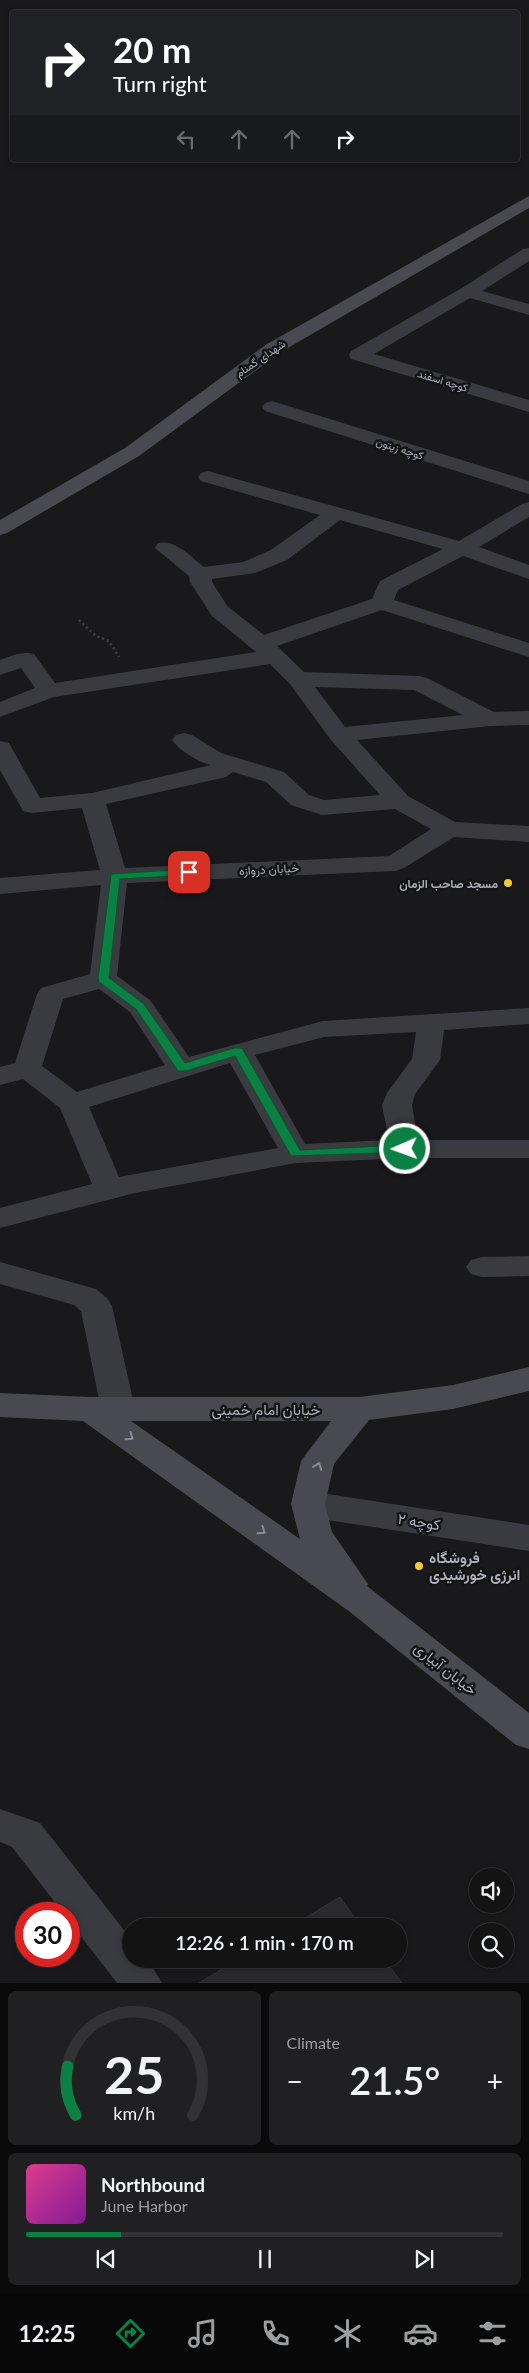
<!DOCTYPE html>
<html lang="en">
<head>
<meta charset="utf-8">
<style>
  :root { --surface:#131314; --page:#202022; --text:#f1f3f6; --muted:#9d9ea0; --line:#323234; --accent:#0b8043 }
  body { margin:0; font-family:Lato,Vazirmatn,sans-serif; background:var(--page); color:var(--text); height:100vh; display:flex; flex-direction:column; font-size:19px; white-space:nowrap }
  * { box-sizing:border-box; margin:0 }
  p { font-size:16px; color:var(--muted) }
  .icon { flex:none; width:28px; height:28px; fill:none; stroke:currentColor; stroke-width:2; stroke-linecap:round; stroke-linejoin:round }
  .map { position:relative; height:1983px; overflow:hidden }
  .side { display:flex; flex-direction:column; gap:8px; padding:8px; background:#0a0a0b; flex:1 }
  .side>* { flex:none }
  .hud { position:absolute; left:10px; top:10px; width:510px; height:152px; border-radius:5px; box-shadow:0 2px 8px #0003,0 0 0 1px var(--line); background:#202124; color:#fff; overflow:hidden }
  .buttons { position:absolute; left:469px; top:1868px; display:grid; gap:10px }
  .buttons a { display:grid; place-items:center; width:45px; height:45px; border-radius:50%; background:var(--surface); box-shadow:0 2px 8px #0003,0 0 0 1px var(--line); font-size:25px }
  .speed { position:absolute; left:15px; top:1902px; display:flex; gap:10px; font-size:25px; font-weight:700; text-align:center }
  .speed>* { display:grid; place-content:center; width:65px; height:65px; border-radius:50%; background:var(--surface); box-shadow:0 2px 8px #0003,0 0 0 1px var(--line); line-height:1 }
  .speed .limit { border:8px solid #d22; background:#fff; color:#111 }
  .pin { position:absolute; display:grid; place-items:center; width:42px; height:42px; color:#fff; margin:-21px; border-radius:10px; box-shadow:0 2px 8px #0006 }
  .me { position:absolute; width:55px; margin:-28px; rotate:268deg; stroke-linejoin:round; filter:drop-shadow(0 0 4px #0008) }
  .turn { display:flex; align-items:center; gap:18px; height:105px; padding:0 20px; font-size:22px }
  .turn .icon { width:65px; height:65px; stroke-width:2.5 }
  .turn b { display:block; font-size:35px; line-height:42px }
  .lanes { display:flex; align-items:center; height:48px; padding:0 20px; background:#0003; justify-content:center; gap:25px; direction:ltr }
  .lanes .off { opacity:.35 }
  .big { font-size:38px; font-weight:600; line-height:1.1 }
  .side .widget { flex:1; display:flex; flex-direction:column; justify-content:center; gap:8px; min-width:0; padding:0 18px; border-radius:8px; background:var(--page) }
  .side .dial { align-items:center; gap:0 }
  .dial svg { height:130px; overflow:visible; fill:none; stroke:var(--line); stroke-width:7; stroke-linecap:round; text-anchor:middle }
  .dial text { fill:var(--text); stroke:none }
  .song { display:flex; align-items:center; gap:15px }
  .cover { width:60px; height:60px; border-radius:8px; background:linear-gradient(135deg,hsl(330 70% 55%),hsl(290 70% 35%)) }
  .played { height:5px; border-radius:2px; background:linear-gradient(90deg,var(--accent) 20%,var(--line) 20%) }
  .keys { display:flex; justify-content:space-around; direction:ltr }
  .heat { display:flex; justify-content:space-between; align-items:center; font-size:28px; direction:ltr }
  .side .tiles { flex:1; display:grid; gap:8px; grid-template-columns:1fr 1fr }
  .widget:last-child { grid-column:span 2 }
  .trip { position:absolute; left:122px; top:1918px; width:285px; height:50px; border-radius:25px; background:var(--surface); box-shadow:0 2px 8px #0003,0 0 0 1px var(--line); font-weight:600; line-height:50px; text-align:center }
  .menu { display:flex; height:80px; justify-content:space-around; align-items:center; background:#080808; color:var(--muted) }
  .menu .icon { width:35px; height:35px }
  .menu .active { color:var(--accent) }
  .menu b { font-size:22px; color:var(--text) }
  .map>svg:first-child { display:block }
  .building { fill:#2a292c; stroke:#343337 }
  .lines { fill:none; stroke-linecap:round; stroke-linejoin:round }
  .path { stroke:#404148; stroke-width:2.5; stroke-dasharray:2 3; stroke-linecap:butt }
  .street { fill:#3a3a41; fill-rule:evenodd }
  .secondary { fill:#484951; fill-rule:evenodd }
  .oneway { stroke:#898b96 }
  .route { fill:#0b8043; stroke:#07532c }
  .poi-dot { fill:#f3cb39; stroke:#141417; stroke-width:2 }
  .labels { text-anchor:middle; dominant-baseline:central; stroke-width:5; stroke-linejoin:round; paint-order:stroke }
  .far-street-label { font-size:11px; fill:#acaebb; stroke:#141417 }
  .street-label { font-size:12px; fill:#acaebb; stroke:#141417 }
  .poi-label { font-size:12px; font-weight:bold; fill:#acaebb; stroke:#141417; text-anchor:end }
  .near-street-label { font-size:15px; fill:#acaebb; stroke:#141417 }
  .near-poi-label { font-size:15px; font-weight:bold; fill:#acaebb; stroke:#141417; text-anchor:start }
</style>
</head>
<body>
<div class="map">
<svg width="529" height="1983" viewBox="0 0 529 1983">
  <rect width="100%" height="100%" fill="#19191b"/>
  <path class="building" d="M340,1897L360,1926H292Z
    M239,1959H384L402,1983H199Z"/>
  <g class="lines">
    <path class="path" d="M79,620L96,636L109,641L119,657"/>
    <path class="street" d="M529,248V261L482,291L529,304V315L470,298L374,354L529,400V412L351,359L349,355L351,351L462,288L523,249Z
      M272,401L529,481V494L265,411L262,407L265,403Z
      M208,471L459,541L522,504L529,502V517L479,547L529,565V579L463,556L398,590L394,600L529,643V657L382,610L277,646L304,672L419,676L427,678L494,712L529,711V725L490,726L357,740L408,796L455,822L529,826V842L454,837L404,868L395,871L127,883L117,976L150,1000L189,1057L323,1021L529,1008V1024L444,1030L440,1060L415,1094L412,1105L418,1140H529V1158H405L296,1163L135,1193L0,1228V1208L92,1184L60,1108L23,1079L0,1085V1067L15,1063L37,994L41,988L90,974L101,885L0,894V878L100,870L82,808L32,813L23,811L0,770V741L9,743L40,798L92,793L211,765C198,762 180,751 172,740L176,735L184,733L192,735L221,753L284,772L309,795L324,800L380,795L331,740L290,684L270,664L54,697L0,717V702L35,688L21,668L0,675V660C12,656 22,651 34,654L55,683L256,652L212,616L190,582L189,576L155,548L158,543C176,539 191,557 204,567L243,562L271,550L320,515L201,481L198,477L201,473ZM340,520L443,549L380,581L372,599L264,635L228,607L212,582V579L255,573L287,560ZM315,687L414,690L463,715L345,727ZM233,772L266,782L291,805L322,815L395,809L431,829L389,856L125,868L106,804L226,777ZM99,989L130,1012L165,1065L77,1092L42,1066L63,999ZM416,1032L412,1059L387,1093L382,1105L389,1140L305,1144L255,1055L324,1037ZM230,1063L278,1148L119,1177L89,1107Z
      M529,1256V1276L482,1277L471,1274L466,1267L471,1260L482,1257Z
      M0,1262L96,1289L107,1298L112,1306L135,1409L130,1417L118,1421L106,1417L101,1409L81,1311L74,1305L0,1284Z
      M308,1491L529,1525V1551L308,1517L296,1513L291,1504L296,1495Z
      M0,1809L40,1823L131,1939V1959H147L162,1983H117L69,1921V1914H64L12,1847L0,1842Z"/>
    <path class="secondary" d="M529,196V208L281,352L139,456L7,533L0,535V520L125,448L267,344Z
      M529,1367V1391L453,1409L369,1420L334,1464L325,1504L332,1532L368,1584L367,1586L529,1713V1749L516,1745L350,1612L83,1421L0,1417V1393L90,1397H359L453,1385ZM131,1421H331L301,1461L291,1504L300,1539Z"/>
  </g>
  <defs><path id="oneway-chevron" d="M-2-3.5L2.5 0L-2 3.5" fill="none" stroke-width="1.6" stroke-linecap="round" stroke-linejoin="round" transform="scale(1.25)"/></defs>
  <g class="oneway">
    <use href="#oneway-chevron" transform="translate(130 1437) rotate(35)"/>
    <use href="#oneway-chevron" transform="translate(318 1466) rotate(-70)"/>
    <use href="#oneway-chevron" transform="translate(262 1531) rotate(35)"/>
  </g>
  <path class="route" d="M189,869L193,870V875L120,879L109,978L144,1004L185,1063L234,1048H242L300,1150L405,1145L409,1147L411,1149L409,1152L291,1156L235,1056L186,1071H178L136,1009L99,982L98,979L111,874Z"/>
  <g class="poi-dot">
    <circle cx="508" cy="883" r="5"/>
    <circle cx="419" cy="1566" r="5"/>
  </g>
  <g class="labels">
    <g class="far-street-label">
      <text transform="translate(260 358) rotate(-34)">شهدای گمنام</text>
      <text transform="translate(443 380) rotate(17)">کوچه اسفند</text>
      <text transform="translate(400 448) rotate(18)">کوچه زیتون</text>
    </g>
    <g class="street-label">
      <text transform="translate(269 869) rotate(-3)">خیابان دروازه</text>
    </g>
    <g class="poi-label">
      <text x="498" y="883">مسجد صاحب الزمان</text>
    </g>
    <g class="near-street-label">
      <text x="266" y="1409">خیابان امام خمینی</text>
      <text transform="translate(419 1521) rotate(9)">کوچه ۲</text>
      <text transform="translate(446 1668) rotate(38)">خیابان آبیاری</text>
    </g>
    <g class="near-poi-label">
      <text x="429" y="1557">فروشگاه<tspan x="429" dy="17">انرژی خورشیدی</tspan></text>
    </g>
  </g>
</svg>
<div class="buttons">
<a><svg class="icon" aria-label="sound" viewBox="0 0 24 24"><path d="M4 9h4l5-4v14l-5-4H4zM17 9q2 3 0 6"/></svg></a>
<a><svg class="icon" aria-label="search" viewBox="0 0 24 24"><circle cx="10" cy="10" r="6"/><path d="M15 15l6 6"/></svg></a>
</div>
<div class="speed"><div class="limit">30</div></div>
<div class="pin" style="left:189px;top:872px;background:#d93025"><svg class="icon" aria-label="arrive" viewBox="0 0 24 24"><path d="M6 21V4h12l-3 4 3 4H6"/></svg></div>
<svg class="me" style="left:405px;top:1149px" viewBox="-20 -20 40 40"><circle r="17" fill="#0b8043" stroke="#fff" stroke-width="3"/><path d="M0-11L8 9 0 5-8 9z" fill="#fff"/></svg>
<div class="trip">12:26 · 1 min · 170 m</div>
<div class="hud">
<div class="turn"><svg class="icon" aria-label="right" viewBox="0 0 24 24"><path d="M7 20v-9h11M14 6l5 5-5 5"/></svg><div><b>20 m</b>Turn right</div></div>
<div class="lanes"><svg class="icon off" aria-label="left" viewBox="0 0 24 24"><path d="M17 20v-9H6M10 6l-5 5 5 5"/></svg><svg class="icon off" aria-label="ahead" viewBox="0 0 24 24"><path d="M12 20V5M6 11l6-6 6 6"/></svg><svg class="icon off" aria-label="ahead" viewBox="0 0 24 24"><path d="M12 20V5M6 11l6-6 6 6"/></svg><svg class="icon" aria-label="right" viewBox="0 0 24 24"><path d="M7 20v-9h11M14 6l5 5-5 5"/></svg></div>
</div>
</div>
<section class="side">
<div class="tiles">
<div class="widget dial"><svg viewBox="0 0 100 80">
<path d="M14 69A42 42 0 1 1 86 69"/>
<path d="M14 69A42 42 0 0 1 9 39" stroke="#0b8043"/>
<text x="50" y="56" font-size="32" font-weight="700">25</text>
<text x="50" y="72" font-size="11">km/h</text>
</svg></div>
<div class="widget"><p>Climate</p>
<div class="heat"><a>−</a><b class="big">21.5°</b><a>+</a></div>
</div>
<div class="widget">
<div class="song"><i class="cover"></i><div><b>Northbound</b><p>June Harbor</p></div></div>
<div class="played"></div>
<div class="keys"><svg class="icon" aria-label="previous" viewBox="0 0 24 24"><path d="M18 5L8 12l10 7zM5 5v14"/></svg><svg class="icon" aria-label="pause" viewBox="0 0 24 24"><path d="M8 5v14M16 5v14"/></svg><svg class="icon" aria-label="next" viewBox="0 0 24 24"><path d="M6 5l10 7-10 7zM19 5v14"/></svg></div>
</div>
</div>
</section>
<nav class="menu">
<b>12:25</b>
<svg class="icon active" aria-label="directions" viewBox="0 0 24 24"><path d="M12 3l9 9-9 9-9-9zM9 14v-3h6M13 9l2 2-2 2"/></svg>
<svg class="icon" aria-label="music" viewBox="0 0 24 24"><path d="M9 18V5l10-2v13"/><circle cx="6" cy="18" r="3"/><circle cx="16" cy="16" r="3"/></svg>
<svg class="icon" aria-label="phone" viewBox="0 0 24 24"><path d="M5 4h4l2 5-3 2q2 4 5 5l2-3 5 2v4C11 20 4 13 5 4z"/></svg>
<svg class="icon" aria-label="climate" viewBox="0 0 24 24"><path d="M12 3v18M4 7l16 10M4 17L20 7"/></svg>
<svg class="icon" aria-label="car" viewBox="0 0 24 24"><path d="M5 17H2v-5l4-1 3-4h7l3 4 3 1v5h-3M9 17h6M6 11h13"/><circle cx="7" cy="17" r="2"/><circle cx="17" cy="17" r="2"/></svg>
<svg class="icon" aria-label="filters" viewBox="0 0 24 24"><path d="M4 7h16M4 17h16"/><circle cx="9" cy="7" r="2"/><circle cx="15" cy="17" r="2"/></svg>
</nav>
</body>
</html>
